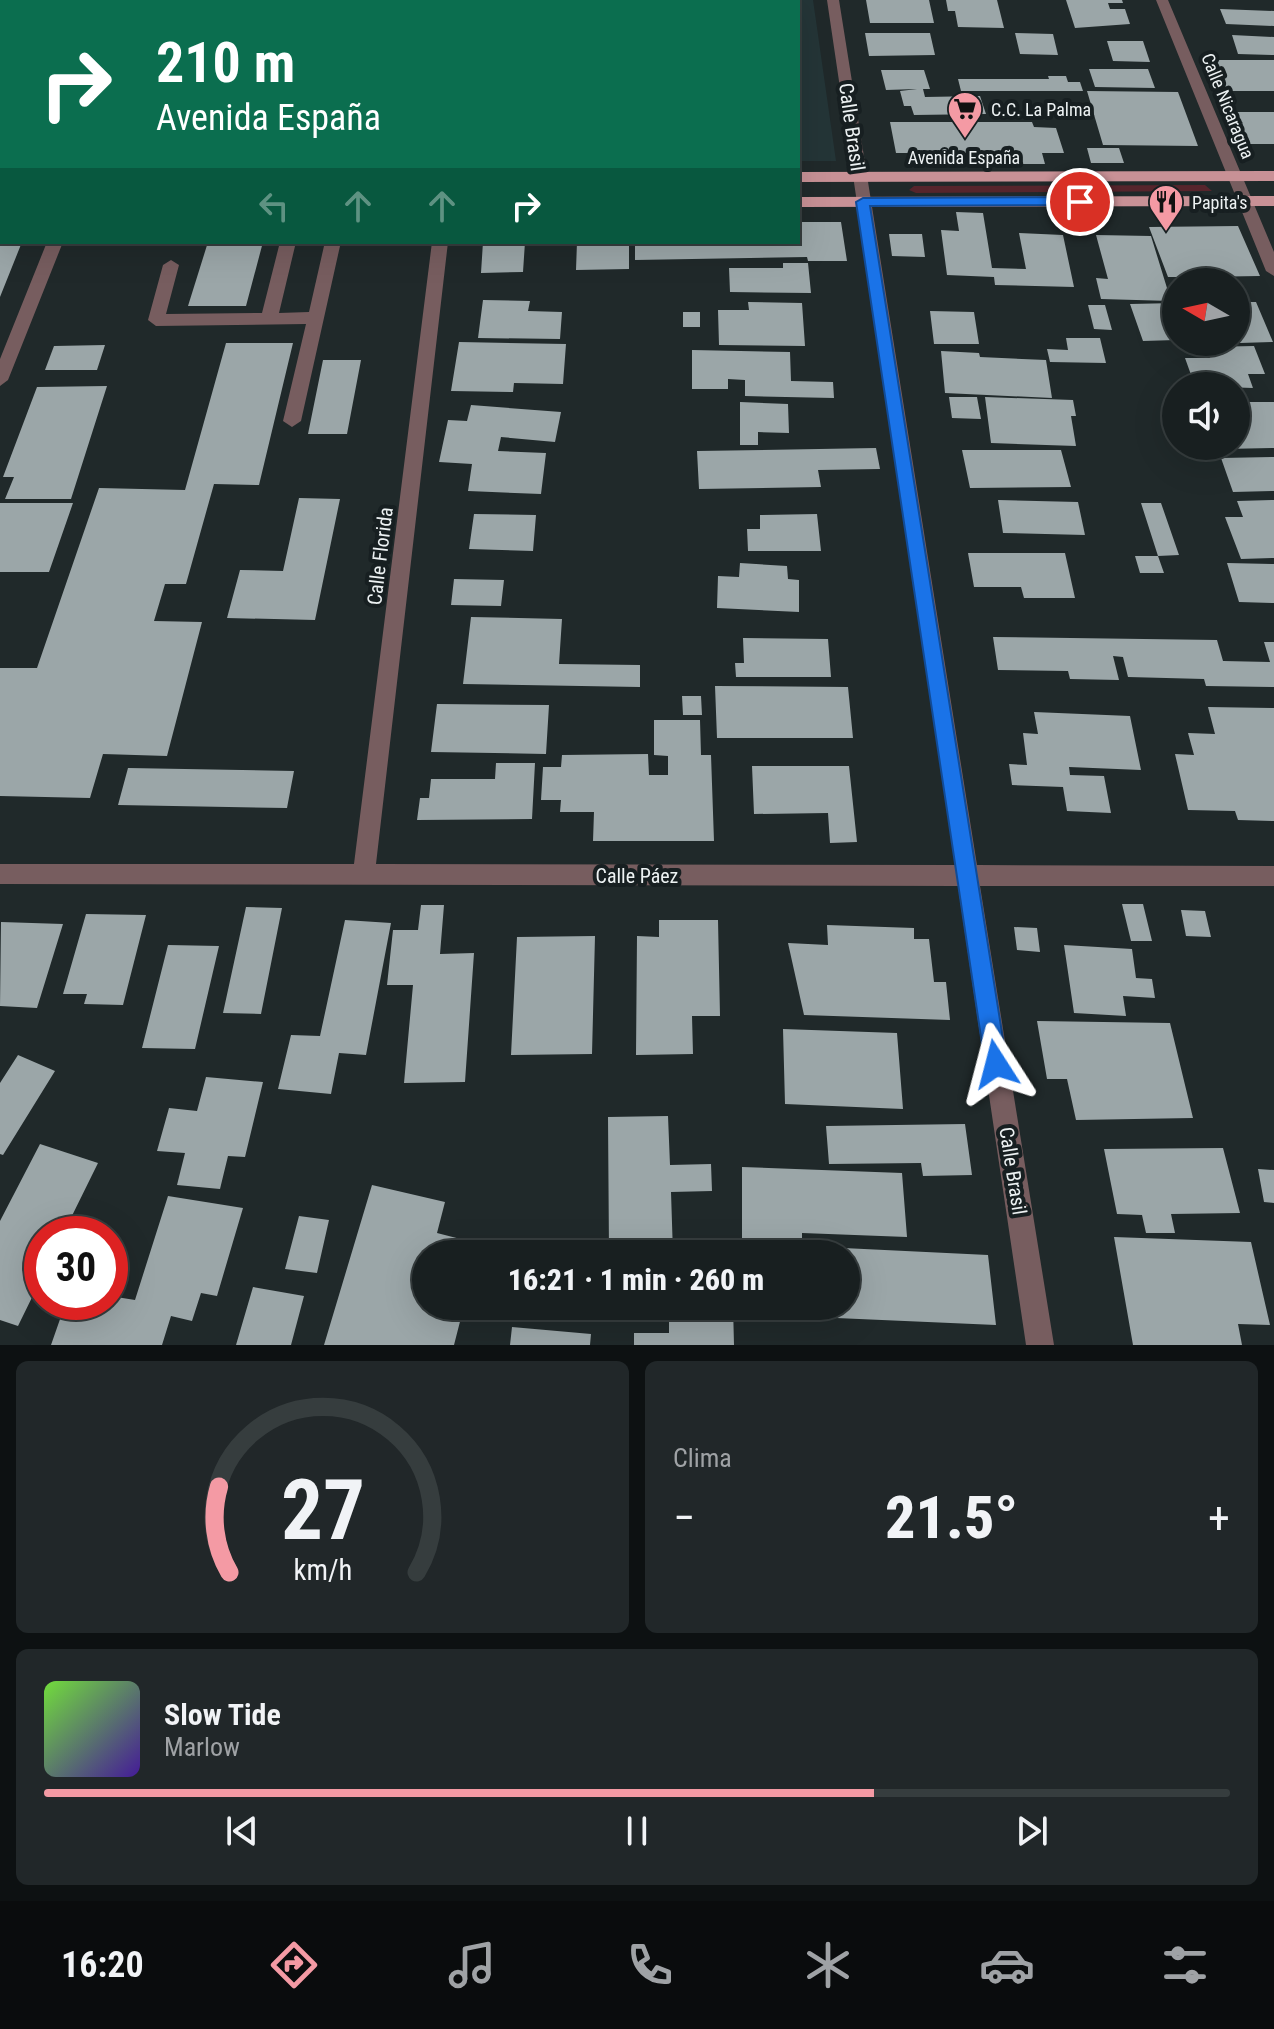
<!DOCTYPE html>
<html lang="es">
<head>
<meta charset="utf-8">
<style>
  :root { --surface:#181f20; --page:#212729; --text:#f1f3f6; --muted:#9fa2a5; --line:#363d3e; --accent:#f49aa4 }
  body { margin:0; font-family:"Roboto Condensed",sans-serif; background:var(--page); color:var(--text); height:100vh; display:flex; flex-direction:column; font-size:30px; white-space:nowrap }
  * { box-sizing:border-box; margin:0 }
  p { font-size:26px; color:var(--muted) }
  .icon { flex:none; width:44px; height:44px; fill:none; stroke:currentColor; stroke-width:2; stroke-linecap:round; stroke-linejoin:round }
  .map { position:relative; height:1345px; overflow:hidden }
  .drawer { display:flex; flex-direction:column; gap:16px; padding:16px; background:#0d1112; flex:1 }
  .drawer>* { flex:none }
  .top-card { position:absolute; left:0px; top:0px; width:800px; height:244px; box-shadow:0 8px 32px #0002,0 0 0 2px var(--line); background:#0b6e4f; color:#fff; overflow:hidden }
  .needle { width:52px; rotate:279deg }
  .controls { position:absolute; left:1162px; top:268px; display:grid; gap:16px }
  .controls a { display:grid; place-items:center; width:88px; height:88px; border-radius:50%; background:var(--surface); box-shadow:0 8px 32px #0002,0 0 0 2px var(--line); font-size:40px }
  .speed { position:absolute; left:24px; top:1216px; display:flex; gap:16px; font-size:40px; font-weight:700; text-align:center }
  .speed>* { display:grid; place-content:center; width:104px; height:104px; border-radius:50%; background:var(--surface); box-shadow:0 8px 32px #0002,0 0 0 2px var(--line); line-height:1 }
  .speed .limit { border:12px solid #d22; background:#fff; color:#111 }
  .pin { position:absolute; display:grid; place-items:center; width:68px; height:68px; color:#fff; margin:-34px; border:4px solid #fff; border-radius:50%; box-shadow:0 2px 8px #0007 }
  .me { position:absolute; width:88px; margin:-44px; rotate:351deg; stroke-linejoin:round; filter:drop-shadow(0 0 6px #0008) }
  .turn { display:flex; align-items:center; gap:28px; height:168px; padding:0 24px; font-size:36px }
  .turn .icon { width:104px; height:104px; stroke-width:2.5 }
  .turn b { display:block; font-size:56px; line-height:68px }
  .lanes { display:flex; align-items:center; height:76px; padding:0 24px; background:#0003; justify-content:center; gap:40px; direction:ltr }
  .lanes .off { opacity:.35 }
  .big { font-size:60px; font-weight:800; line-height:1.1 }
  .drawer .card { flex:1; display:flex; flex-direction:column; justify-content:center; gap:12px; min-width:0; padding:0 28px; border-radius:12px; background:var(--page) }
  .drawer .dial { align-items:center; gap:0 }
  .dial svg { height:208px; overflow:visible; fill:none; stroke:var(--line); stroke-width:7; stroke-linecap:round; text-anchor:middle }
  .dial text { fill:var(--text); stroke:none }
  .song { display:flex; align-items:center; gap:24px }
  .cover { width:96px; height:96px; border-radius:12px; background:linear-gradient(135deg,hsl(100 70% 55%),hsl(260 70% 35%)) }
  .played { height:8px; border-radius:4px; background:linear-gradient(90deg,var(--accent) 70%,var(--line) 70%) }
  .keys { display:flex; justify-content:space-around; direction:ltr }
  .heat { display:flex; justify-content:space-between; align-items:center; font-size:44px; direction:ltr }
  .drawer .tiles { flex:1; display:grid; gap:16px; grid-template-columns:1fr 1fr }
  .card:last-child { grid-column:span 2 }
  .trip { position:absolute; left:412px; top:1240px; width:448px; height:80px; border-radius:40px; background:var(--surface); box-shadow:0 8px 32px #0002,0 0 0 2px var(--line); font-weight:800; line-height:80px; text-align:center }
  .tabs { display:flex; height:128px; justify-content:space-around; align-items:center; background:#0a0c0d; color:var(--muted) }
  .tabs .icon { width:56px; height:56px }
  .tabs .active { color:var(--accent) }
  .tabs b { font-size:36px; color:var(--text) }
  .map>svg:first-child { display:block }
  .built { fill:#243537 }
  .green { fill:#56252c }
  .building { fill:#9ba6a8 }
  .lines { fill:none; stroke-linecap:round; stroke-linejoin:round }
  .minor { fill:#775d5f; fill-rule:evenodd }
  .major { fill:#c89196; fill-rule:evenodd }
  .route { fill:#1a73e8; stroke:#114b97; stroke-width:2 }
  .labels { text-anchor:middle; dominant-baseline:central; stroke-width:8; stroke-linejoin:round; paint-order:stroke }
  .far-street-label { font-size:18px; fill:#edf2f3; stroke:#171f21 }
  .far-poi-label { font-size:18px; fill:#edf2f3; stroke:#171f21; text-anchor:start }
  .street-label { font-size:20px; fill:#edf2f3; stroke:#171f21 }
</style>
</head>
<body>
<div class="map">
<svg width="1274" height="1345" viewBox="0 0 1274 1345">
  <rect width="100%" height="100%" fill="#20292a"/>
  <path class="built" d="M90,0H813L836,161H798V2Z"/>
  <path class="green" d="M1205,185L1212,191L916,193L909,190L914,186Z"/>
  <path class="building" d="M866,0H929L934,23H870Z
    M946,0H997L1004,28L958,27L955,11H948Z
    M1066,0H1122L1123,3H1108L1110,9H1125L1130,24L1075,28Z
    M1220,9L1274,11V26L1226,24Z
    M865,33H930L935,55L869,56Z
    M1015,33L1053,34L1058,55L1020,54Z
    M1232,35L1274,37V55L1238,54Z
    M1107,41H1143L1150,62L1113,61Z
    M1212,60H1274V91H1226Z
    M1089,69H1148L1155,88L1095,87Z
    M881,70H924L930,89H923L925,97L980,96L986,114L914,115L911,106H904L900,91L917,89L886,90Z
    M1048,76H1066L1068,82H1080L1083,91H961L958,79H1049Z
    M1087,91L1178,92L1198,146L1103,145Z
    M1234,112H1274V144H1247Z
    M890,122H1032L1034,127L1056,128L1064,153H1042L1045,164H1004L1002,153H896Z
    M1087,148H1119L1124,163H1091Z
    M956,212L983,213L992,268L1026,269L1019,233L1063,235L1074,287L995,285L994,277L947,275L941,230L959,231Z
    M798,222H841L847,261H808L807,257L635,260V242H798Z
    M1238,226L1260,276L1198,277L1200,282H1179L1177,277H1168L1149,227Z
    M889,234H922L925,257L892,256Z
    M1096,235L1151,236L1171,301L1101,299L1096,278L1108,279Z
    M0,242H22L0,297Z
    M208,242H263L246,306H188Z
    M483,242H525L523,272L481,273Z
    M577,242H629V269L576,270Z
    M783,263H808L811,293L730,292L729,268H783Z
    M483,300L530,301L528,311L562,312L560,339L478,338Z
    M748,302L802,303L805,346L719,345L718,310H749Z
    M1236,302H1256L1273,342L1240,343L1236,339Z
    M1176,303V340L1143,341L1130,304Z
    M1088,305H1105L1112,330L1094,329Z
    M930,311L974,312L979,344H934Z
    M683,312H700V327H683Z
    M1066,338H1100L1106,363L1050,362L1047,349L1068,350Z
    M459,342L566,344L563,384L514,383L513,392L451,391Z
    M226,343H293L259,485L214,484L186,584H165L154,621L202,622L167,756L103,754L90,798L0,796V668H37L99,488L185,490Z
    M105,345L97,370H45L54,346Z
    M1254,346L1265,374H1248L1253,388L1195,386L1185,358H1210L1206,347Z
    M692,350L790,352L791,381L833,382L834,398L745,396V380L728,379V389H692Z
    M941,351L979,353L980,357L1046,360L1052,398L945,393Z
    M323,360H361L347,434H308Z
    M107,386L71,499H5L14,477H3L37,387Z
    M949,397H977L981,419L952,418Z
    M985,397L1073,400L1076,416H1071L1076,446L991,443Z
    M740,402L788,404L789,433L758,432V445H740Z
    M1236,402H1274V448L1176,450L1168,428H1176V446H1236Z
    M471,405L561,412L555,442L501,437L498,451L546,453L541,494L468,491L472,464L439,462L448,420L467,421Z
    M876,448L880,469L818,470L821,487L699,489L697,451Z
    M962,450H1061L1071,487L970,488Z
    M1274,457V491L1233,492L1221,458Z
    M299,498L340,499L315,620L227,618L240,570L283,571Z
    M998,500L1078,502L1085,535L1003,533Z
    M1274,500V558L1241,559L1225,517H1243L1237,501Z
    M0,503H73L49,572H0Z
    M1141,503H1161L1179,555L1158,556L1164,573H1140L1135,556H1158Z
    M474,514L536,515L533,551L469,549Z
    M817,514L821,551H748L747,529H760V515Z
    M968,553H1065L1075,598H1024L1021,587H974Z
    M740,563L787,566L788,579L799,580V612L717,608L718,576L739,577Z
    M1227,563L1274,564V603L1239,602Z
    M454,579L504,580L501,606L451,605Z
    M471,617L562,619L559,664L640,665V687L463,684Z
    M993,637L1217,640L1223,661L1270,662L1264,642H1274V687L1206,686L1204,679L1128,677L1123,657L1113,656L1119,680L1070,679L1068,671L998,670Z
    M743,638L828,639L831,677H736L735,663H744Z
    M715,686L848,687L853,738H717Z
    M682,696H701L702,715H683Z
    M437,704L549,705L546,754L431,752Z
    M1208,707L1274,708V821L1238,820L1235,811L1188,810L1175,754L1194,755L1188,733L1215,734Z
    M1034,712L1130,716L1141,770L1069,767L1070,775L1104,776L1111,813L1067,811L1063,787L1012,785L1009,764L1027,765L1023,733L1038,734Z
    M654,720H700L701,755H711L714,841H593L594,812H560L561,800H541L543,767H561L562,755L648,754L649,775H668V756L654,755Z
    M496,763H535L532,819L417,820L420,798H429L431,779H495Z
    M752,766H849L857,842L830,843L828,813L754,814Z
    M128,768L294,771L287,808L118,805Z
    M1122,904H1143L1152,941H1131Z
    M421,905H444L440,954L474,953L465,1082L404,1083L413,985H387L393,930H418Z
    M246,907L282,908L261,1014L223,1013Z
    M1181,910L1205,911L1211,937L1186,936Z
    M86,914L146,915L123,1005L84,1004L87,994H63Z
    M345,920L391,923L366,1055L339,1053L331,1094L278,1089L291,1035L320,1036Z
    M659,920H718L720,1016H692L693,1054L636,1055L637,936L659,937Z
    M1,922L63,924L37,1008L0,1006Z
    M827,925L914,928V939H929L934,982H946L950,1020L804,1015L788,943L828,945Z
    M1014,927L1037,928L1040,952L1017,950Z
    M595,936L592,1054L511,1055L517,937Z
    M168,945L219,946L195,1049L142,1048Z
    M1064,945L1132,949L1136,978L1152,979L1155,998L1123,996L1126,1016L1074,1013Z
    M1037,1021L1170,1023L1193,1118L1076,1120L1067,1079H1047Z
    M783,1029L897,1033L903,1109L785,1104Z
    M18,1055L55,1071L3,1155L0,1154V1083Z
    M206,1077L263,1082L245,1157L228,1156L220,1189L177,1185L185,1153L157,1151L169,1108L197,1111Z
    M668,1116L670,1165L711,1164L712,1191L671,1192L673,1254H609L608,1117Z
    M965,1124L972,1175L923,1176L921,1163L829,1164L826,1126Z
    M40,1144L98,1163L63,1234H42V1277L18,1326L0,1320V1221Z
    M1223,1148L1240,1213L1171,1214L1175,1233H1146L1142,1215L1117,1214L1104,1149Z
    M742,1167L902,1173L907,1237L802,1233V1246L988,1255L996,1325L743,1314V1306H846V1254H742Z
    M1258,1169L1274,1170V1203L1264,1202Z
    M372,1185L445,1202L437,1233L480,1244L478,1254H426V1306H464L454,1345H324Z
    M168,1196L243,1208L217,1296L201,1293L192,1321L171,1316L162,1345H51L66,1302H110V1296L135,1300Z
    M299,1216L329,1220L317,1273L285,1269Z
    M1114,1237L1251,1242L1270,1325L1238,1324L1242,1345H1133Z
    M253,1287L304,1296L291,1345H236Z
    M669,1306H733L734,1345H634V1333H669Z
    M512,1327L591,1334L590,1345H510Z"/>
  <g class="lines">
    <path class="minor" d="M827,0H839L977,865L1274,866V886H980L1054,1345H1026L958,886L0,884V864H354L432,242H448L376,864L955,865Z
      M1156,0H1168L1274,252V276L1266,271Z
      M47,242H63L8,380L0,386V359Z
      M280,242H296L279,313L309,312L324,246L328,242H337L340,246L301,421L292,427L283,421L306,324L156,326L148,320L163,265L171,260L179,265L166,314L262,313Z"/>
    <path class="major" d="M1274,171V181L798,182V172Z
      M0,174H2V184H0Z
      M1274,196V206L798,207V197Z
      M0,199H2V209H0Z"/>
  </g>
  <path class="route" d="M1080,197L1086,202L1084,205L870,206L1007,1064L1004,1071L996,1075L988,1071L985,1064L856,202L863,198Z"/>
  <defs>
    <symbol id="supermarket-pin" viewBox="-11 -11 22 30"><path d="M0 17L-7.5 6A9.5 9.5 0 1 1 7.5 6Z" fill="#f49aa4" stroke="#171f21"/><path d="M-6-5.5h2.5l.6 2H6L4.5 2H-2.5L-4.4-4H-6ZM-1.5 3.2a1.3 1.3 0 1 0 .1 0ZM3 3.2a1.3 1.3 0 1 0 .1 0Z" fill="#111"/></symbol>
    <symbol id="restaurant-pin" viewBox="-11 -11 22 30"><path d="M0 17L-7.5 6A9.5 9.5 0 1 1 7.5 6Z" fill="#f49aa4" stroke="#171f21"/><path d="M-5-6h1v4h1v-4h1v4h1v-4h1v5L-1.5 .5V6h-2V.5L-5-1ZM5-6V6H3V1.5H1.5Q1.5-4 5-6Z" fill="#111"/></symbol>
  </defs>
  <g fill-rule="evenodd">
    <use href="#supermarket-pin" x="945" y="89" width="40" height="54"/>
    <use href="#restaurant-pin" x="1146" y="182" width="40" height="54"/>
  </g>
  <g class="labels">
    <g class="far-street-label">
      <text transform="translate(1228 106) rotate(68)">Calle Nicaragua</text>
      <text x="964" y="157">Avenida España</text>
    </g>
    <g class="far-poi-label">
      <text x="991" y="109">C.C. La Palma</text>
      <text x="1192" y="202">Papita's</text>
    </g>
    <g class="street-label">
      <text transform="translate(852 127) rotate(82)">Calle Brasil</text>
      <text transform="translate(380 556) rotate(-83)">Calle Florida</text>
      <text x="637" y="876">Calle Páez</text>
      <text transform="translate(1013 1171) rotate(81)">Calle Brasil</text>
    </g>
  </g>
</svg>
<div class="controls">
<a><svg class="needle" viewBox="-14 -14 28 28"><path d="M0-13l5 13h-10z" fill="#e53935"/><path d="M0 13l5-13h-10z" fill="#9fa2a5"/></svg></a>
<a><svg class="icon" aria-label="sound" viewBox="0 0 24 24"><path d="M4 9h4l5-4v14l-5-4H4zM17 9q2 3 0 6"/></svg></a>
</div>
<div class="speed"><div class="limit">30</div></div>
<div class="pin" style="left:1080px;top:202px;background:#d93025"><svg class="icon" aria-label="arrive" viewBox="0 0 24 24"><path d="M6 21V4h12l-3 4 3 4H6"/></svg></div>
<svg class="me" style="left:996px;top:1064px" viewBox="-20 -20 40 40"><path d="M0-17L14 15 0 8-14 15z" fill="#1a73e8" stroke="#fff" stroke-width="4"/></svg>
<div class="trip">16:21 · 1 min · 260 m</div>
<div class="top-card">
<div class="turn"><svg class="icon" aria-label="right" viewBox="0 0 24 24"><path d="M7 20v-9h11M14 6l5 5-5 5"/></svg><div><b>210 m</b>Avenida España</div></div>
<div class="lanes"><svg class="icon off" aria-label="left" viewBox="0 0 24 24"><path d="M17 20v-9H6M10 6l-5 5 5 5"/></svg><svg class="icon off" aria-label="ahead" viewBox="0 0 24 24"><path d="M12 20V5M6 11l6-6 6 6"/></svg><svg class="icon off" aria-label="ahead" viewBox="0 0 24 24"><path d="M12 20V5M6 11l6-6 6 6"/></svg><svg class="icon" aria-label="right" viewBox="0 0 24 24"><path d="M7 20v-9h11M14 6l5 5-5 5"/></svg></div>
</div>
</div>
<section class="drawer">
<div class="tiles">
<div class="card dial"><svg viewBox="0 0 100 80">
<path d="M14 69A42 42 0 1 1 86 69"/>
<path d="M14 69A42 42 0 0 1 10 36" stroke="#f49aa4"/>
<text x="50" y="56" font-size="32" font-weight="700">27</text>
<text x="50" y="72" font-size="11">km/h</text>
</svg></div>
<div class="card"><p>Clima</p>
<div class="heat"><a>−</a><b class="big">21.5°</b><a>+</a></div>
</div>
<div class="card">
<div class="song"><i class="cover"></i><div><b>Slow Tide</b><p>Marlow</p></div></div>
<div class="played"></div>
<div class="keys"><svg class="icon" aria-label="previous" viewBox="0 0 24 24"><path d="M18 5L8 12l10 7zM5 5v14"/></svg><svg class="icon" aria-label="pause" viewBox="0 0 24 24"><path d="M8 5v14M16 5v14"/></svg><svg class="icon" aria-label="next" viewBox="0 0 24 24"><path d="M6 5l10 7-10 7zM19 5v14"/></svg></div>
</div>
</div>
</section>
<nav class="tabs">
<b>16:20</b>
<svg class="icon active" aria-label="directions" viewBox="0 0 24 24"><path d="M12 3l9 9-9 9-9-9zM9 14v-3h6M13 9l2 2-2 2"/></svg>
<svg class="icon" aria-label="music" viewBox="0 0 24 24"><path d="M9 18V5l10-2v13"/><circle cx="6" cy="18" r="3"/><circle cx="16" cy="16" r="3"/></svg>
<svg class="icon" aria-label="phone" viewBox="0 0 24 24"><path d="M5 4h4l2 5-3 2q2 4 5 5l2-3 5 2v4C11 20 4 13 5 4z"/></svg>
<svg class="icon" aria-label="climate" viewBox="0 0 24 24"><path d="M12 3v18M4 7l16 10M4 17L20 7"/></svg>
<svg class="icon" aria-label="car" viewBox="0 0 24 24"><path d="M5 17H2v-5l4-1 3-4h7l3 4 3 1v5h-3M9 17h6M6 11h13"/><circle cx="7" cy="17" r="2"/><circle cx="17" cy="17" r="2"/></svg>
<svg class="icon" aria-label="filters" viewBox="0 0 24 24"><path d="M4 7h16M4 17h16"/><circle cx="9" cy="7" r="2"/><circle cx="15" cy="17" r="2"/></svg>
</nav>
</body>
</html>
